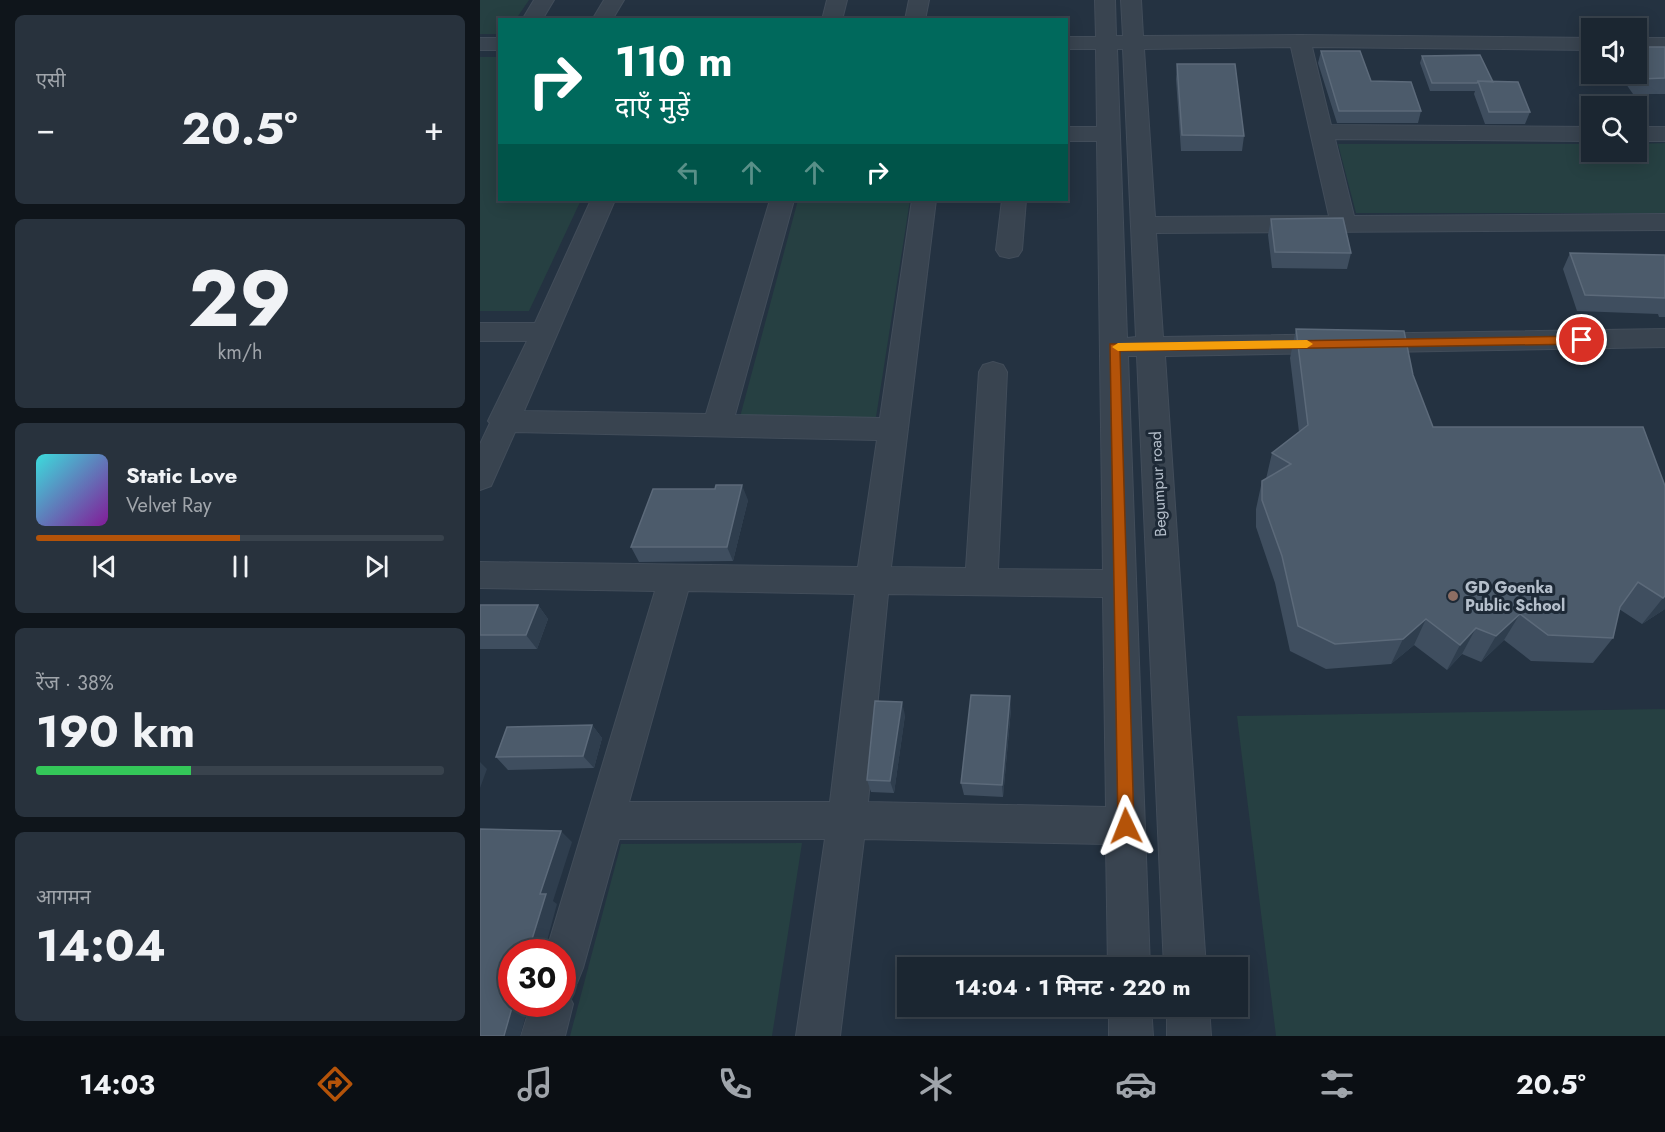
<!DOCTYPE html>
<html lang="hi">
<head>
<meta charset="utf-8">
<style>
  :root { --surface:#1b2631; --page:#28323d; --text:#f1f3f6; --muted:#a0a5ab; --line:#39434d; --accent:#b45309 }
  body { margin:0; font-family:Jost,"Noto Sans Devanagari",sans-serif; background:var(--page); color:var(--text); height:100vh; display:flex; flex-direction:column; font-size:22px; white-space:nowrap }
  * { box-sizing:border-box; margin:0 }
  p { font-size:20px; color:var(--muted) }
  .icon { flex:none; width:33px; height:33px; fill:none; stroke:currentColor; stroke-width:2; stroke-linecap:round; stroke-linejoin:round }
  .map { position:relative; flex:1; overflow:hidden }
  .drawer { display:flex; flex-direction:column; gap:15px; padding:15px; background:#0f151b; width:480px }
  .drawer>* { flex:none }
  .top-card { position:absolute; left:18px; top:18px; width:570px; height:183px; border-radius:0px; box-shadow:0 3px 15px #0003,0 0 0 2px var(--line); background:#00695c; color:#fff; overflow:hidden }
  .controls { position:absolute; left:1101px; top:18px; display:grid; gap:12px }
  .controls a { display:grid; place-items:center; width:66px; height:66px; border-radius:0px; background:var(--surface); box-shadow:0 3px 15px #0003,0 0 0 2px var(--line); font-size:30px }
  .speed { position:absolute; left:18px; top:939px; display:flex; gap:12px; font-size:30px; font-weight:700; text-align:center }
  .speed>* { display:grid; place-content:center; width:78px; height:78px; border-radius:50%; background:var(--surface); box-shadow:0 3px 15px #0003,0 0 0 2px var(--line); line-height:1 }
  .speed .limit { border:9px solid #d22; background:#fff; color:#111 }
  .pin { position:absolute; display:grid; place-items:center; width:51px; height:51px; color:#fff; margin:-26px; border:3px solid #fff; border-radius:50%; box-shadow:0 2px 6px #0007 }
  .me { position:absolute; width:66px; margin:-33px; rotate:358deg; stroke-linejoin:round; filter:drop-shadow(0 0 4px #0008) }
  .turn { display:flex; align-items:center; gap:21px; height:126px; padding:0 18px; font-size:27px }
  .turn .icon { width:78px; height:78px; stroke-width:2.5 }
  .turn b { display:block; font-size:42px; line-height:51px }
  .lanes { display:flex; align-items:center; height:57px; padding:0 18px; background:#0003; justify-content:center; gap:30px; direction:ltr }
  .lanes .off { opacity:.35 }
  .big { font-size:45px; font-weight:700; line-height:1.1 }
  .drawer .card { flex:1; display:flex; flex-direction:column; justify-content:center; gap:9px; min-width:0; padding:0 21px; border-radius:9px; background:var(--page) }
  .drawer .dial { align-items:center; gap:0 }
  .dial b { font-size:78px; line-height:1 }
  .song { display:flex; align-items:center; gap:18px }
  .cover { width:72px; height:72px; border-radius:9px; background:linear-gradient(135deg,hsl(180 70% 55%),hsl(290 70% 35%)) }
  .played { height:6px; border-radius:3px; background:linear-gradient(90deg,var(--accent) 50%,var(--line) 50%) }
  .keys { display:flex; justify-content:space-around; direction:ltr }
  .heat { display:flex; justify-content:space-between; align-items:center; font-size:33px; direction:ltr }
  .charge { height:9px; border-radius:4px; background:linear-gradient(90deg,#34c759 38%,var(--line) 0) }
  .trip { position:absolute; left:417px; top:957px; width:351px; height:60px; border-radius:0px; background:var(--surface); box-shadow:0 3px 15px #0003,0 0 0 2px var(--line); font-weight:700; line-height:60px; text-align:center }
  .dock { display:flex; height:96px; justify-content:space-around; align-items:center; background:#0b0f14; color:var(--muted) }
  .dock .icon { width:42px; height:42px }
  .dock .current { color:var(--accent) }
  .dock b { font-size:27px; color:var(--text) }
  main { display:flex; flex:1; min-height:0 }
  .map>svg:first-child { display:block }
  .green { fill:#264042 }
  .lines { fill:none; stroke-linecap:round; stroke-linejoin:round }
  .street-casing { stroke:#424d5a; stroke-width:2 }
  .street { fill:#394450; fill-rule:evenodd }
  .wall { fill:#3f4e5f }
  .shaded-wall { fill:#2f3e4e }
  .building { fill:#4c5b6b; stroke:#5c6a7a; stroke-width:1.5 }
  .route { fill:#b45309; stroke:#753606; stroke-width:1.5 }
  .slow { fill:#f59e0b }
  .education-dot { fill:#8d6e63; stroke:#1d2936; stroke-width:2 }
  .labels { text-anchor:middle; dominant-baseline:central; stroke-width:6; stroke-linejoin:round; paint-order:stroke }
  .street-label { font-size:16px; fill:#b5bfcb; stroke:#1d2936 }
  .poi-label { font-size:16px; font-weight:bold; fill:#b5bfcb; stroke:#1d2936; text-anchor:start }
</style>
</head>
<body>
<main>
<section class="drawer">
<div class="card"><p>एसी</p>
<div class="heat"><a>−</a><b class="big">20.5°</b><a>+</a></div>
</div>
<div class="card dial"><b>29</b><p>km/h</p></div>
<div class="card">
<div class="song"><i class="cover"></i><div><b>Static Love</b><p>Velvet Ray</p></div></div>
<div class="played"></div>
<div class="keys"><svg class="icon" aria-label="previous" viewBox="0 0 24 24"><path d="M18 5L8 12l10 7zM5 5v14"/></svg><svg class="icon" aria-label="pause" viewBox="0 0 24 24"><path d="M8 5v14M16 5v14"/></svg><svg class="icon" aria-label="next" viewBox="0 0 24 24"><path d="M6 5l10 7-10 7zM19 5v14"/></svg></div>
</div>
<div class="card"><p>रेंज · 38%</p><b class="big">190 km</b><div class="charge"></div></div>
<div class="card"><p>आगमन</p><b class="big">14:04</b></div>
</section>
<div class="map">
<svg width="1185" height="1036" viewBox="0 0 1185 1036">
  <rect width="100%" height="100%" fill="#243241"/>
  <path class="green" d="M0,0H49L36,19L20,20L19,34H0Z
    M0,57H19L20,200H101L49,311H0Z
    M1185,143V213H876L858,144H1111L1112,152H1156L1157,144Z
    M318,200H430L396,417H260Z
    M1185,709V1036H796L757,716Z
    M322,843L292,1036H90L141,844Z"/>
  <g class="lines">
    <defs>
      <path id="street" d="M54,0H74L62,20H42Z
        M124,0H144L132,20H112Z
        M347,0H367L362,20H342Z
        M429,0H449L445,20H425Z
        M615,0H635L636,36H643L641,0H661L663,36L820,35L1112,38V50L832,47L851,125L1112,127V141L855,139L874,216L1185,214V230L676,233L683,337L1185,329V347L685,356L726,968H684L657,356H648L670,968H628L626,844L384,839L360,1036H316L345,839H139L103,968L97,983L85,988L93,1004L85,1036H41L51,1004H82V952H66L175,591L0,588V562L378,567L397,440L35,432L11,486L0,490V444L10,423L8,421L47,341H0V323H55L111,200H135L44,411L226,414L290,200H314L255,415L400,418L432,200H456L411,567L486,568L499,372L503,365L513,362L523,365L527,372L518,569L623,570L617,141H586V127H617L616,49H586V37H616ZM811,47L849,216L675,217L664,49ZM637,49H643L656,337L647,338ZM208,591L375,594L350,802H149ZM408,594L623,597L626,807L388,802Z
        M0,38H20V50H0Z
        M1156,38H1185V50H1156Z
        M1156,127H1185V141H1156Z
        M522,200H546L542,250L538,256L529,258L520,256L516,250Z
        M629,1006H671L673,1036H629Z
        M687,1006H729L731,1036H687Z"/>
    </defs>
    <use href="#street" class="street-casing"/>
    <use href="#street" class="street"/>
  </g>
  <path class="wall" d="M1185,47V94H1153L1139,74H1156Z
    M841,51L941,111L938,123H857L838,63Z
    M942,56L1013,82L1050,112L1045,124H1005L994,94L995,91H950L940,63Z
    M697,64L764,136L762,151H701L696,79Z
    M791,219L871,253L867,269L792,268L788,235Z
    M1090,253L1185,255V317H1179L1178,314L1097,311L1083,269Z
    M816,329L933,375L953,427H1163L1185,609L1162,624L1139,609L1133,638L1113,663L1051,661L1024,640L1001,662L982,654L967,670L934,645L911,664L846,669L810,651L795,583L776,527V509L782,481L786,479L792,453L819,432L810,358Z
    M268,500L253,561L159,562L151,547Z
    M0,605H58L68,619L57,649H0Z
    M531,709L523,797L484,795L481,783Z
    M425,715L414,793L391,792L387,780Z
    M112,725L122,738L114,768L28,770L16,757Z"/>
  <path class="shaded-wall" d="M262,485L268,500L253,561L247,547Z
    M1185,596V609L1162,624L1183,598Z
    M58,605L68,619L57,649L46,635Z
    M1040,614L1024,640L1001,662L1016,636Z
    M946,619L934,645L911,664L923,639Z
    M996,628L982,654L967,670L980,645Z
    M530,696L531,709L523,797L522,785Z
    M422,702L425,715L414,793L410,781Z
    M112,725L122,738L114,768L103,756Z
    M0,762L7,769L0,788Z
    M81,831L92,842L73,901L77,904L64,952H48L60,894Z
    M33,1004H49L40,1036H25Z"/>
  <path class="building" d="M1156,47H1185V78L1159,79L1156,74Z
    M841,51H880L891,81L931,82L941,111H859Z
    M1000,55L1013,82L998,81L997,83H952L942,56Z
    M697,64H755L764,136L702,135Z
    M998,81L1038,82L1050,112H1009Z
    M863,218L871,253L795,252L791,219Z
    M1090,253L1185,255V298L1105,295Z
    M816,329L924,331L933,375L953,427H1163L1185,486V596L1183,598L1158,582L1140,607L1133,638L1068,635L1040,614L1016,636L996,628L980,645L946,619L923,639L855,644L818,626L802,556L782,500V481L811,464L792,453L828,425Z
    M236,485H262L247,547H151L173,489H235Z
    M0,605H58L46,635H0Z
    M491,695L530,696L522,785L481,783Z
    M395,701L422,702L410,781L387,780Z
    M112,725L103,756L16,757L27,727Z
    M0,829L81,831L60,894H66L48,952H32V1004H33L24,1036H0Z"/>
  <path class="route" d="M1102,336L1108,340L1102,344L640,351L654,826L652,832L646,834L640,832L638,826L630,344Z"/>
  <path class="slow" d="M827,340L833,344L827,348L638,351L632,347L638,343Z"/>
  <circle class="education-dot" cx="973" cy="596" r="6"/>
  <g class="labels">
    <g class="street-label">
      <text transform="translate(678 484) rotate(-93)">Begumpur road</text>
    </g>
    <g class="poi-label">
      <text x="985" y="587">GD Goenka<tspan x="985" dy="18">Public School</tspan></text>
    </g>
  </g>
</svg>
<div class="controls">
<a><svg class="icon" aria-label="sound" viewBox="0 0 24 24"><path d="M4 9h4l5-4v14l-5-4H4zM17 9q2 3 0 6"/></svg></a>
<a><svg class="icon" aria-label="search" viewBox="0 0 24 24"><circle cx="10" cy="10" r="6"/><path d="M15 15l6 6"/></svg></a>
</div>
<div class="speed"><div class="limit">30</div></div>
<div class="pin" style="left:1102px;top:340px;background:#d93025"><svg class="icon" aria-label="arrive" viewBox="0 0 24 24"><path d="M6 21V4h12l-3 4 3 4H6"/></svg></div>
<svg class="me" style="left:646px;top:826px" viewBox="-20 -20 40 40"><path d="M0-17L14 15 0 8-14 15z" fill="#b45309" stroke="#fff" stroke-width="4"/></svg>
<div class="trip">14:04 · 1 मिनट · 220 m</div>
<div class="top-card">
<div class="turn"><svg class="icon" aria-label="right" viewBox="0 0 24 24"><path d="M7 20v-9h11M14 6l5 5-5 5"/></svg><div><b>110 m</b>दाएँ मुड़ें</div></div>
<div class="lanes"><svg class="icon off" aria-label="left" viewBox="0 0 24 24"><path d="M17 20v-9H6M10 6l-5 5 5 5"/></svg><svg class="icon off" aria-label="ahead" viewBox="0 0 24 24"><path d="M12 20V5M6 11l6-6 6 6"/></svg><svg class="icon off" aria-label="ahead" viewBox="0 0 24 24"><path d="M12 20V5M6 11l6-6 6 6"/></svg><svg class="icon" aria-label="right" viewBox="0 0 24 24"><path d="M7 20v-9h11M14 6l5 5-5 5"/></svg></div>
</div>
</div>
</main>
<nav class="dock">
<b>14:03</b>
<svg class="icon current" aria-label="directions" viewBox="0 0 24 24"><path d="M12 3l9 9-9 9-9-9zM9 14v-3h6M13 9l2 2-2 2"/></svg>
<svg class="icon" aria-label="music" viewBox="0 0 24 24"><path d="M9 18V5l10-2v13"/><circle cx="6" cy="18" r="3"/><circle cx="16" cy="16" r="3"/></svg>
<svg class="icon" aria-label="phone" viewBox="0 0 24 24"><path d="M5 4h4l2 5-3 2q2 4 5 5l2-3 5 2v4C11 20 4 13 5 4z"/></svg>
<svg class="icon" aria-label="climate" viewBox="0 0 24 24"><path d="M12 3v18M4 7l16 10M4 17L20 7"/></svg>
<svg class="icon" aria-label="car" viewBox="0 0 24 24"><path d="M5 17H2v-5l4-1 3-4h7l3 4 3 1v5h-3M9 17h6M6 11h13"/><circle cx="7" cy="17" r="2"/><circle cx="17" cy="17" r="2"/></svg>
<svg class="icon" aria-label="filters" viewBox="0 0 24 24"><path d="M4 7h16M4 17h16"/><circle cx="9" cy="7" r="2"/><circle cx="15" cy="17" r="2"/></svg>
<b>20.5°</b>
</nav>
</body>
</html>
